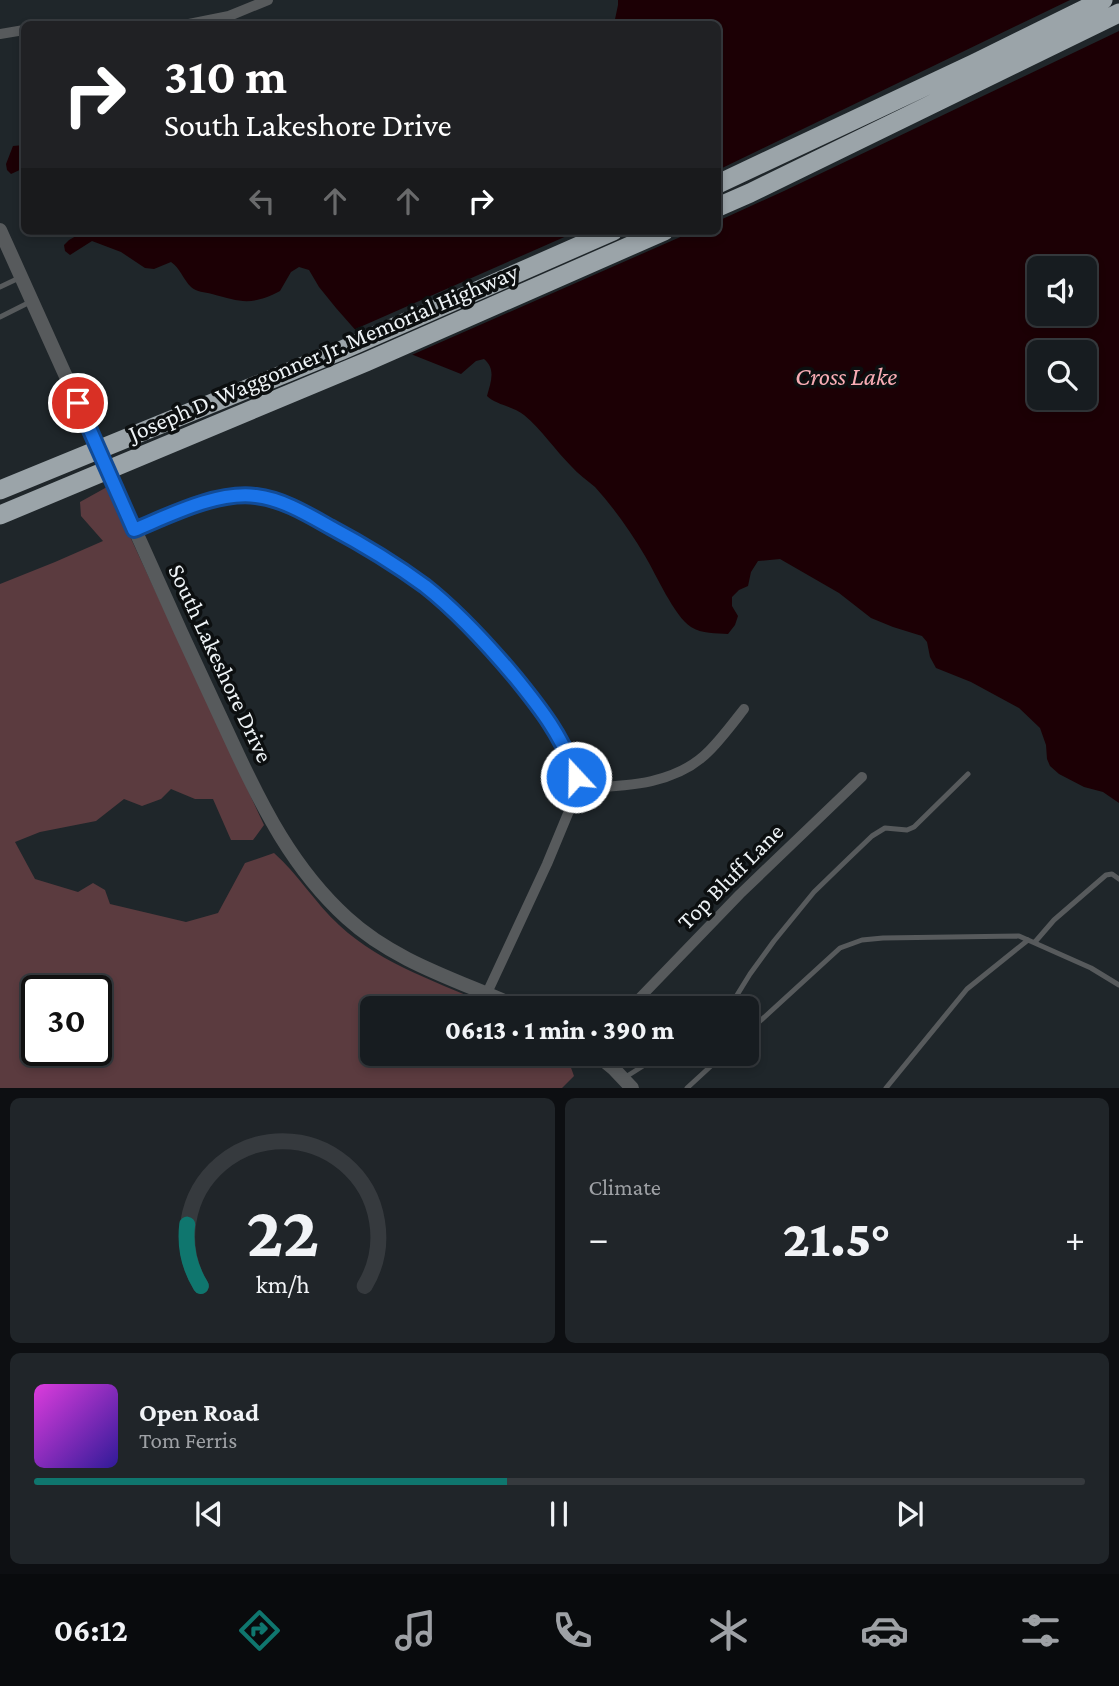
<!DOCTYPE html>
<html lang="en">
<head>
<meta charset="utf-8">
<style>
  :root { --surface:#171c20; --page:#202529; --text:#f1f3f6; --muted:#9ea1a5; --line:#363a3e; --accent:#0f766e }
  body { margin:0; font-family:"Crimson Pro",serif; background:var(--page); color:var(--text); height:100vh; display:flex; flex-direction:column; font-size:26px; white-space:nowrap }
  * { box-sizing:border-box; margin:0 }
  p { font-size:23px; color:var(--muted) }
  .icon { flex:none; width:38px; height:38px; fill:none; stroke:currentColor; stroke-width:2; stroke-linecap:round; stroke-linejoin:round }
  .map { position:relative; height:1088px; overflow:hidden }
  .details { display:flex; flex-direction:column; gap:10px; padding:10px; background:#0d0f12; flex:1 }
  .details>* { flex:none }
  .hud { position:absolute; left:21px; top:21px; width:700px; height:214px; border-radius:10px; box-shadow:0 4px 10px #0003,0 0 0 2px var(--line); background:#202124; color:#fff; overflow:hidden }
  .buttons { position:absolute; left:1027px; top:256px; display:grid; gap:14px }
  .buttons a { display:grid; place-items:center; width:70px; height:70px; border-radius:10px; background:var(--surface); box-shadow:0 4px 10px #0003,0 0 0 2px var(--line); font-size:35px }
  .speed { position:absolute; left:21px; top:975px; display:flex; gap:14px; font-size:35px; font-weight:700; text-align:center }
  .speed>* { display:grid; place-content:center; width:91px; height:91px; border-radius:50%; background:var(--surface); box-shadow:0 4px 10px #0003,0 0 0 2px var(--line); line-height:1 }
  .speed .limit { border:4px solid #111; border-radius:10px; background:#fff; color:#111 }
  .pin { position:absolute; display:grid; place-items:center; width:60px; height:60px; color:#fff; margin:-30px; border:4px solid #fff; border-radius:50%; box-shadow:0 2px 7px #0007 }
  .me { position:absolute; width:77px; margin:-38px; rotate:339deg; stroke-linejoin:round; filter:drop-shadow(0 0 5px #0008) }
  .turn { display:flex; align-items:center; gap:24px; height:147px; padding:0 28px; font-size:32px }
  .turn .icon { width:91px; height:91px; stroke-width:2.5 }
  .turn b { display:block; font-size:49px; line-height:60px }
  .lanes { display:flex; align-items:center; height:66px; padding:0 28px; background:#0003; justify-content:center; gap:35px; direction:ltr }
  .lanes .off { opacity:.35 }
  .big { font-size:52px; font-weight:800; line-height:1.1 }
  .details .widget { flex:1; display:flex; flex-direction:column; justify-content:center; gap:10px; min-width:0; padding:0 24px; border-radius:10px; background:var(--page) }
  .details .dial { align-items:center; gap:0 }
  .dial svg { height:182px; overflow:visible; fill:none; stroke:var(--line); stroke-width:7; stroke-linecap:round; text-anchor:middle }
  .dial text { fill:var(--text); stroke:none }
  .song { display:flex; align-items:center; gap:21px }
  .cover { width:84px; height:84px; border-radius:10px; background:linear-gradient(135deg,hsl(300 70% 55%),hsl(250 70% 35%)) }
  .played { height:7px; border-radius:4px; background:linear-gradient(90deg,var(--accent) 45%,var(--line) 45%) }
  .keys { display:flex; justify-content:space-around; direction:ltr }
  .heat { display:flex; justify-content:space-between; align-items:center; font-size:38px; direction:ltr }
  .details .tiles { flex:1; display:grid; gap:10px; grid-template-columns:1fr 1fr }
  .widget:last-child { grid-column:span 2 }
  .trip { position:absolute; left:360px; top:996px; width:399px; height:70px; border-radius:10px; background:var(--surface); box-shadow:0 4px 10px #0003,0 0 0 2px var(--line); font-weight:800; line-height:70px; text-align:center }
  .tabs { display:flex; height:112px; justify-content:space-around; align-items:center; background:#090b0d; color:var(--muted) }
  .tabs .icon { width:49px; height:49px }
  .tabs .current { color:var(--accent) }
  .tabs b { font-size:32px; color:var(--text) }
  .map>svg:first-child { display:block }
  .green { fill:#5b3b3f; fill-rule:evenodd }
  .water { fill:#1c0005; fill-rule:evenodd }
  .pier { fill:#1f262a }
  .building { fill:#77a2bb }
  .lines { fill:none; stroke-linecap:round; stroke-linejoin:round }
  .service { stroke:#575a5c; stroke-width:5 }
  .minor { stroke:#575a5c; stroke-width:10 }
  .tertiary { stroke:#575a5c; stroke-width:14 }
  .motorway { stroke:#9ba4a9; stroke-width:19 }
  .motorway-bridge { stroke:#9ba4a9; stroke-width:19 }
  .route-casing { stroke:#114b97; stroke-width:18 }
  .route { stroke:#1a73e8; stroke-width:12 }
  .labels { text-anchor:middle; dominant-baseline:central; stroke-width:7; stroke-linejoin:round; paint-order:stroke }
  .street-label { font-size:24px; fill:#eef3f6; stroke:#0c0f10 }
  .water-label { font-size:26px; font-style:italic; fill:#f7acb4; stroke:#0c0f10 }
</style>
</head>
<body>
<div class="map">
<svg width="1119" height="1088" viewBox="0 0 1119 1088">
  <rect width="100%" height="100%" fill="#1f262a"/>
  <path class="green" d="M107,487L264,825L253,840H231L213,799H195L171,789L161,799L142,806L124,799L96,821L40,832L15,842L35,879L78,892L93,883L105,890L110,904L186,922L218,913L245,863L274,853C298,874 315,903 339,925C383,966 442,983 495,1008H373V1054H566L574,1076L562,1088H0V584L55,562L103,541L81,516L80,502ZM37,990H96V1050H37Z"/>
  <path class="water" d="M618,0H1119V803L1103,792L1084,787L1059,774L1050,766L1047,759L1046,745L1040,728L1019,708L971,682L936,668L930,657L927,642L922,636L893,627L871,618L839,593L780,559L758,561L751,572L748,586L739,590L732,597V606L738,616L735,625L728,634C716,633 702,634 691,627C674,616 656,574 645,556C631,532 614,508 595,487C587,480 578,474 571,466C555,450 542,430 524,415C513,406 496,405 487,396C491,382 496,369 484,359L476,361L461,374L358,333L336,308L319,287L309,270L299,267L291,272L280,291C251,306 241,302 212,294C204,292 197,292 191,287C183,279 180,268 171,262L154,269L145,268L121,252L92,241L70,255L65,251L64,245L69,240L85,231H494L512,236L528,231H718V24H614L618,5ZM1040,268H1085V313H1040ZM1040,352H1085V397H1040Z
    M24,145V168L11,174L7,170L6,164L13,146Z"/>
  <path class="pier" d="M1070,0H1119V31L784,191L718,221V170Z
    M578,231H694L407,357L357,337L351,331Z"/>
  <path class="building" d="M663,994L674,1008H645Z"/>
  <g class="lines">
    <path class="service" d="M0,287L19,278
      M0,317L32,301
      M1035,942L1054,920L1106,875L1112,874L1119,879
      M729,1008L750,974L774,941L814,892L848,859L872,836L885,828L907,830L914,827L968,774
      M747,1033L840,948L862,940L883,938L1019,936L1091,968L1119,985
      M624,1078L662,1054
      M687,1088L724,1054
      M886,1088L967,989L1028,940"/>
    <path class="minor" d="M189,24L229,16L268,0
      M0,34L24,30
      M134,530C171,514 221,489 261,496C279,499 294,508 310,516C349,536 388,559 423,585C469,620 566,722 576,778C577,786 576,792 574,799L547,864L487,993
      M577,788C623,786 675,786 709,751C722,738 733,723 744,709
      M630,1008L740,894L862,777"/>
    <path class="tertiary" d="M0,230C61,364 120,498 181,632C198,668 215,705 232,742C262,807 293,869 347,918C396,963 461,981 520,1008
      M596,1054L613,1068L632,1088"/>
    <path class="motorway" d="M718,184L975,63L1103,0
      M718,207L750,193L1119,13"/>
    <path class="motorway-bridge" d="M0,490L340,351L613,231
      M0,515L366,362L664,231"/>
  </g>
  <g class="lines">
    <defs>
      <path id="route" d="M78,403L134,530C170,515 217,491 256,496C282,499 307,514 330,527C362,544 395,564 425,586C458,612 488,645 515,677C541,709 563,737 576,777"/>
    </defs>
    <use href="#route" class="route-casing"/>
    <use href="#route" class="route"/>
  </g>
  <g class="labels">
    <g class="street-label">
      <text transform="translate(323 352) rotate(-23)">Joseph D. Waggonner Jr. Memorial Highway</text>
      <text transform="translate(221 663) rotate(65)">South Lakeshore Drive</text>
      <text transform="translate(730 876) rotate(-45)">Top Bluff Lane</text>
    </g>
    <g class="water-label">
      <text x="846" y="376">Cross Lake</text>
    </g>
  </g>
</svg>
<div class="buttons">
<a><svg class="icon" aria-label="sound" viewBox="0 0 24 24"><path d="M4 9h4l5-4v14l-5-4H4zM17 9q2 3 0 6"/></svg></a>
<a><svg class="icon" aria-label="search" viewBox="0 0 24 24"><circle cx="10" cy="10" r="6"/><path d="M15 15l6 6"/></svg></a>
</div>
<div class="speed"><div class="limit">30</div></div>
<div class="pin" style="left:78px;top:403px;background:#d93025"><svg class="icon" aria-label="arrive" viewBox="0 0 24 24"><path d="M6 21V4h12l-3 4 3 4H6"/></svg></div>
<svg class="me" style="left:576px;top:777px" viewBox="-20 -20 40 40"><circle r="17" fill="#1a73e8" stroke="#fff" stroke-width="3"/><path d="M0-11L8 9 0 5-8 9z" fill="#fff"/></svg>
<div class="trip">06:13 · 1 min · 390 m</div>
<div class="hud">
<div class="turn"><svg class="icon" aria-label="right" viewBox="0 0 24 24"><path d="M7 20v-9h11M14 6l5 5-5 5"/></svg><div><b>310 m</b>South Lakeshore Drive</div></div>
<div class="lanes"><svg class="icon off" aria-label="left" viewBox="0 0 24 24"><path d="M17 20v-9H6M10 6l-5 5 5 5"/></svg><svg class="icon off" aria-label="ahead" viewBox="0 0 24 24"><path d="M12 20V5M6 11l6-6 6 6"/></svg><svg class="icon off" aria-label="ahead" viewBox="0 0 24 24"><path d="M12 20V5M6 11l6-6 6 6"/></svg><svg class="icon" aria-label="right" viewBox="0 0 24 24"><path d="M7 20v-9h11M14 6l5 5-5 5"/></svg></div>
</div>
</div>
<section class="details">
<div class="tiles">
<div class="widget dial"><svg viewBox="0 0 100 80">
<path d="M14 69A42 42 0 1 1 86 69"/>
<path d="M14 69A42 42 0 0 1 8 42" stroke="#0f766e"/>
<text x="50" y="56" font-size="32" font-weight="700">22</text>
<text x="50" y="72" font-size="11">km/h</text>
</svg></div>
<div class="widget"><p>Climate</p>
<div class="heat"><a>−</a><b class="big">21.5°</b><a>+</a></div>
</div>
<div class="widget">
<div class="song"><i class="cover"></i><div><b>Open Road</b><p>Tom Ferris</p></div></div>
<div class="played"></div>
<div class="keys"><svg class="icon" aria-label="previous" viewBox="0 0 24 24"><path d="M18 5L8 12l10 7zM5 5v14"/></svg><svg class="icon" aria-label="pause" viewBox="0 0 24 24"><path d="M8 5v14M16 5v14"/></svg><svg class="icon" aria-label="next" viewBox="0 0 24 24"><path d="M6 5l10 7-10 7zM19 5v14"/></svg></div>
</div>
</div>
</section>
<nav class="tabs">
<b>06:12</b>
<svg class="icon current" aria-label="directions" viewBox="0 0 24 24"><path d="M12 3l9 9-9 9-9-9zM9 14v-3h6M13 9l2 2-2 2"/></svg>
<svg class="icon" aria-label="music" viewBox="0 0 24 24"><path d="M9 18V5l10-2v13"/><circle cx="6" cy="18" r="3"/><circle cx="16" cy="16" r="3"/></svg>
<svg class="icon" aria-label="phone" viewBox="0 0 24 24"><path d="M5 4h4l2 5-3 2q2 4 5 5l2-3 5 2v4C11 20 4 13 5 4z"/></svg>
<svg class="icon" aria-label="climate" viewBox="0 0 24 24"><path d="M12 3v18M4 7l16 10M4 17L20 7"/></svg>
<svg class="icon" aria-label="car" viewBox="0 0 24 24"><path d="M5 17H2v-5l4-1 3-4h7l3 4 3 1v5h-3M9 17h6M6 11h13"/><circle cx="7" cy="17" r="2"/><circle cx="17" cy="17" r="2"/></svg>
<svg class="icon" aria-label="filters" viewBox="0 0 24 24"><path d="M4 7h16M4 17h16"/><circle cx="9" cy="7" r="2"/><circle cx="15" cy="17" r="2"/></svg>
</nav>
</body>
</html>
